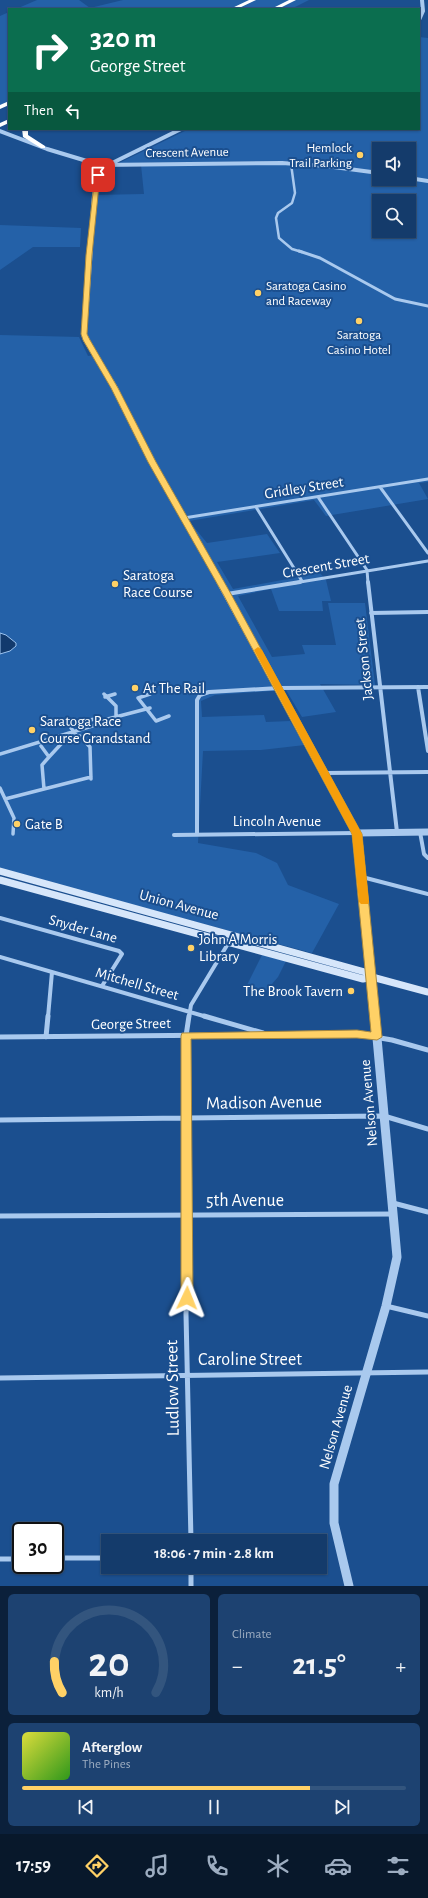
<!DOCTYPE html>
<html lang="en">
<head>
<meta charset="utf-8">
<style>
  :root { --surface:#143b6b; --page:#1d4271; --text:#f1f3f6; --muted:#9dadc1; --line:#33557e; --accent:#ffd166 }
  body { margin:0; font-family:"Alegreya Sans",sans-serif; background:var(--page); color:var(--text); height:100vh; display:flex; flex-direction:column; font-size:15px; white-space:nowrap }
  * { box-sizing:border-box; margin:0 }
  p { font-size:13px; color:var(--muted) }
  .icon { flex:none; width:22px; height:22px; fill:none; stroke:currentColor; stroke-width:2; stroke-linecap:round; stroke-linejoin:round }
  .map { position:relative; height:1586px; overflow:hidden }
  .drawer { display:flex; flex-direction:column; gap:8px; padding:8px; background:#0b203b; flex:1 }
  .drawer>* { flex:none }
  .top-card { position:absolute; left:8px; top:8px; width:412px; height:122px; border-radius:0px; box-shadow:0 1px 3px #0004,0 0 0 1px var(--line); background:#0b6e4f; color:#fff; overflow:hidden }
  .fabs { position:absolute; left:372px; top:142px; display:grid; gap:8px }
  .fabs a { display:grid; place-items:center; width:44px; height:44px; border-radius:0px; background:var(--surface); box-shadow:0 1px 3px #0004,0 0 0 1px var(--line); font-size:20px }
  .speed { position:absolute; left:12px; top:1522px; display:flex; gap:8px; font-size:20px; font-weight:700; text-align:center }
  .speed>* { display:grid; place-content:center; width:52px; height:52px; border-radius:50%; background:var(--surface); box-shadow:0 1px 3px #0004,0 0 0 1px var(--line); line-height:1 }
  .speed .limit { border:2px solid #111; border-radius:6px; background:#fff; color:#111 }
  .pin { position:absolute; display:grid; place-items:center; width:34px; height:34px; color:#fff; margin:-17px; border-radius:8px; box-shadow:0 2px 6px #0006 }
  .me { position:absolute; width:44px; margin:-22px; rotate:2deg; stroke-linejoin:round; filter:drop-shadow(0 0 3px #0008) }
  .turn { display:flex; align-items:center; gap:14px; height:84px; padding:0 16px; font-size:18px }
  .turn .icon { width:52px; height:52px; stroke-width:2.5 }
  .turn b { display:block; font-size:28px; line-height:34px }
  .then { display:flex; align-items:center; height:38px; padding:0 16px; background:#0003; gap:8px; font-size:15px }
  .big { font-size:30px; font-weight:700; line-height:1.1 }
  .drawer .card { flex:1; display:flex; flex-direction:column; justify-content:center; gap:6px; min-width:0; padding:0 14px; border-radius:6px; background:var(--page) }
  .drawer .dial { align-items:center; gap:0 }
  .dial svg { height:104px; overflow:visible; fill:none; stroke:var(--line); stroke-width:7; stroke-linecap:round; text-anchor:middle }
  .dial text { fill:var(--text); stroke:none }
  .song { display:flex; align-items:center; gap:12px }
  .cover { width:48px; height:48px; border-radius:6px; background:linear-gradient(135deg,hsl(60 70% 55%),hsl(110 70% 35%)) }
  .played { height:4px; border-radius:2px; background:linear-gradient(90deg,var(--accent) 75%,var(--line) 75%) }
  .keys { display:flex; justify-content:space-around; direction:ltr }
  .heat { display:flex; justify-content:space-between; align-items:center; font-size:22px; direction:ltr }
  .drawer .tiles { flex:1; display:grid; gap:8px; grid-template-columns:1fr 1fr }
  .card:last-child { grid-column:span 2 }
  .trip { position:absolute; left:101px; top:1534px; width:226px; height:40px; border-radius:0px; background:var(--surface); box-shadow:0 1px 3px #0004,0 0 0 1px var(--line); font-weight:700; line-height:40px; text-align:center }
  .menu { display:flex; height:64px; justify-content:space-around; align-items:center; background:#08182b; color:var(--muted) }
  .menu .icon { width:28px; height:28px }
  .menu .active { color:var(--accent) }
  .menu b { font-size:18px; color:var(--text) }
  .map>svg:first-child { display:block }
  .green { fill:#2461a8; fill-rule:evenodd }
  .water { fill:#123a6d; stroke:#9cc4f0 }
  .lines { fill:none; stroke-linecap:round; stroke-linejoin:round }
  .pedestrian { stroke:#a9c9ee; stroke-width:3.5 }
  .minor-far3 { stroke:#a9c9ee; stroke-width:2.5 }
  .minor-far2 { stroke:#a9c9ee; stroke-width:3 }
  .minor-far1 { stroke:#a9c9ee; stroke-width:4 }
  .minor { stroke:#a9c9ee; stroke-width:5 }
  .tertiary-far3 { stroke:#a9c9ee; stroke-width:4 }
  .tertiary-far2 { stroke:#a9c9ee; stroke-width:5.5 }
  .tertiary-far1 { stroke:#a9c9ee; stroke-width:7 }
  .tertiary { stroke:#a9c9ee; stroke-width:9 }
  .secondary { stroke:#d6e6fa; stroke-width:7 }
  .motorway { fill:#fff; fill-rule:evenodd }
  .route { fill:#ffd166; stroke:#a68842 }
  .slow { fill:#f59e0b }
  .poi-dot { fill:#ffd166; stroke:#1b4f8f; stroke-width:1.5 }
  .labels { text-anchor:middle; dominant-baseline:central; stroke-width:4; stroke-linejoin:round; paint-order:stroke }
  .far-poi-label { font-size:13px; fill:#fff; stroke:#1b4f8f; text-anchor:end }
  .far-street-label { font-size:13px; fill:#fff; stroke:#1b4f8f }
  .street-label { font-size:15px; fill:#fff; stroke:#1b4f8f }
  .poi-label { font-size:15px; fill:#fff; stroke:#1b4f8f; text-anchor:start }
  .near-street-label { font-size:18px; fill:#fff; stroke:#1b4f8f }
</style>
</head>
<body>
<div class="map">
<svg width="428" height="1586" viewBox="0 0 428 1586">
  <rect width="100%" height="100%" fill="#1b4f8f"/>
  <path class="green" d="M37,0H79L90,8L123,0H309L291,9H16Z
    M9,12V107L0,105V16Z
    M419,37L428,38V252H423H428V482L419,483L428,499L326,516L314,500L189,521L207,543L267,534L280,553L217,562L233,589L320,573L326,580L331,601H322L323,611H279L271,589L238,596L272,657L305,654L302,645H336L328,603H365L375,685L320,684L336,712L302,717L286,690L215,695L201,701L202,717L264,715L266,722L290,721L305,745L261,750L203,751L198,843L256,853L277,863L288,885L339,904L312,953L0,869V335L79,337L88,356L96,355L84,334L94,195L144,194L141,165L305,164L346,168L303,161L119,163L189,129H419ZM379,149H409V179H379ZM379,201H409V231H379Z
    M0,225L81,228L80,247H33L0,270Z
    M262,955L286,961L278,977L266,991L247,985Z"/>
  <path class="water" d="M0,633L6,635L16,643V646L10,651L0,654Z"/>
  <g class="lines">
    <path class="pedestrian" d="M104,694L116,706V716
      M150,694L138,698L156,721L169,716
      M105,697L115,694
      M85,721L95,719L104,720
      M71,728L77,736L76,742
      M77,736H80L90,747L91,779
      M0,754L102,723L104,720L150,708
      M49,757L73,731
      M0,788L14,818L13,834
      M44,789L91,777
      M5,799L44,789L42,765L49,757L41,746"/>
    <path class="minor-far3" d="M291,164L295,193L292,203L278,213L276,218L279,238L292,249L302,252"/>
    <path class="minor-far2" d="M299,251L320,258L395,299L428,306
      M380,487L428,553
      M318,497L367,570L368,583
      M256,507L302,581
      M184,518L428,479
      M294,583L428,561"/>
    <path class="minor-far1" d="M368,582L397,832
      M227,594L300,582
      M371,613L428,612
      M418,687L428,751
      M325,773L428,772
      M420,832L424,854L428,858
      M197,834V700L200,695L209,692L279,688L428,687
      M174,835L357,833
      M362,877L428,894
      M0,918L119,951L122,954L102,986
      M0,957L207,1017
      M48,1017L52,972
      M189,1017L191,1005L229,942"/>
    <path class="minor" d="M189,1016L186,1036L188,1267L186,1314L191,1541
      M204,1016L263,1033
      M0,1037L357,1034L392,1040L428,1050
      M46,1037L48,1016
      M0,1120L384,1116L428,1129
      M393,1203L428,1212
      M0,1216L394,1214
      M386,1306L428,1316
      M0,1378L428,1372
      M55,1558H108
      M0,1559H21
      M191,1567V1586"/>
    <path class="tertiary-far3" d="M419,20L423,11L422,0
      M0,131L47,149L100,165L282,163L326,166L379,173
      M409,178L428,181
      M90,252L94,195L98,173L104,167L181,129"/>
    <path class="tertiary-far2" d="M90,251L84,334L86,340L115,388L152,462L221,583"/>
    <path class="tertiary-far1" d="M220,582L357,833L376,1017
      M357,833L428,832"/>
    <path class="tertiary" d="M349,1586L334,1523V1484L386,1306L397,1257L375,1016"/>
    <path class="secondary" d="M0,871L365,972L372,977L428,992
      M0,880L363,979L372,977"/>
    <path class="motorway" d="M249,0H256L237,9H230Z
      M289,0H296L278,9H271Z
      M9,101V105L0,109V105Z
      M9,119V123L0,127V123Z
      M22,129H28V135L45,146V148H41L23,137Z"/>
  </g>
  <path class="route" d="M98,173L100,175L92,255L87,334L90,340L118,388L156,462L231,594L362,834L382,1037L377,1040L357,1038L191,1039L193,1298L191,1301L187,1303L183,1301L181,1298V1036L182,1033L357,1030L371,1032L352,834L223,594L148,462L111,388L83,340L81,334L86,255L95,175Z"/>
  <path class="slow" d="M258,647L262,650L362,834L369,902L368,904H361L359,902L352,834L254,650Z"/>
  <g class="poi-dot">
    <circle cx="360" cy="155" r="4"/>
    <circle cx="258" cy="293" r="4"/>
    <circle cx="359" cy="321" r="4"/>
    <circle cx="115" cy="584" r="4"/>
    <circle cx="135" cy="688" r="4"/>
    <circle cx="32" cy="730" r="4"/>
    <circle cx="17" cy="824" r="4"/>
    <circle cx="191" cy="948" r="4"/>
    <circle cx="351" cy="991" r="4"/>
  </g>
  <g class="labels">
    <g class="far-poi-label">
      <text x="352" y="148">Hemlock<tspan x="352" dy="15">Trail Parking</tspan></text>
      <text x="266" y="286" text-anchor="start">Saratoga Casino<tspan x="266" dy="15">and Raceway</tspan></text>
      <text x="359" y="335" text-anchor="middle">Saratoga<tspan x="359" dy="15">Casino Hotel</tspan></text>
    </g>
    <g class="far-street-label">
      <text transform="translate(187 153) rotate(-1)">Crescent Avenue</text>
    </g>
    <g class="street-label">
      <text transform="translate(304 488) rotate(-9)">Gridley Street</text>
      <text transform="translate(326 566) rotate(-10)">Crescent Street</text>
      <text transform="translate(364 659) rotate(-96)">Jackson Street</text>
      <text x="277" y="821">Lincoln Avenue</text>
      <text transform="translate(179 905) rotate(15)">Union Avenue</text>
      <text transform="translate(83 929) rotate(16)">Snyder Lane</text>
      <text transform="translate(137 984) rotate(16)">Mitchell Street</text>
      <text transform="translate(131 1024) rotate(-1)">George Street</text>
      <text transform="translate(369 1103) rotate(-95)">Nelson Avenue</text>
      <text transform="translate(336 1427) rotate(-74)">Nelson Avenue</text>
    </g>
    <g class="poi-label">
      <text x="123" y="575">Saratoga<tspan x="123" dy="17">Race Course</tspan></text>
      <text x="143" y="688">At The Rail</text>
      <text x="40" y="721">Saratoga Race<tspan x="40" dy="17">Course Grandstand</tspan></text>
      <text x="25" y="824">Gate B</text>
      <text x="199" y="939">John A Morris<tspan x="199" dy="17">Library</tspan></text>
      <text x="343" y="991" text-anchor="end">The Brook Tavern</text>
    </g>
    <g class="near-street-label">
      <text transform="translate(264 1103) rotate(-1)">Madison Avenue</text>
      <text x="245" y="1201">5th Avenue</text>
      <text x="250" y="1360">Caroline Street</text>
      <text transform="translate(173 1388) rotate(-91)">Ludlow Street</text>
    </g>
  </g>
</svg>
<div class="fabs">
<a><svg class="icon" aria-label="sound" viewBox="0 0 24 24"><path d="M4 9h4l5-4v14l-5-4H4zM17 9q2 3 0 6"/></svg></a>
<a><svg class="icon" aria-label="search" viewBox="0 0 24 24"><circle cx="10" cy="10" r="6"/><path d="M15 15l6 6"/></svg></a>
</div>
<div class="speed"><div class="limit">30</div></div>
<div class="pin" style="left:98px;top:175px;background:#d93025"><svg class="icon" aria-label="arrive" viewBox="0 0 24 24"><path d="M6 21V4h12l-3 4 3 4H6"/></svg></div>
<svg class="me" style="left:187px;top:1298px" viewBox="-20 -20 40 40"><path d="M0-17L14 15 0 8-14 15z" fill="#ffd166" stroke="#fff" stroke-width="4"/></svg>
<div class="trip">18:06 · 7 min · 2.8 km</div>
<div class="top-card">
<div class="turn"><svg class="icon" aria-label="right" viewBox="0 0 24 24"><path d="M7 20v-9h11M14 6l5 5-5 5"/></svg><div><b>320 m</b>George Street</div></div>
<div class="then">Then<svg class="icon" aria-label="left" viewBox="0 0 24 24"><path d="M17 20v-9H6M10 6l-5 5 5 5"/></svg></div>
</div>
</div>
<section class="drawer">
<div class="tiles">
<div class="card dial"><svg viewBox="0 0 100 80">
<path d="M14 69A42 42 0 1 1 86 69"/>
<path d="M14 69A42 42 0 0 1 8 45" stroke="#ffd166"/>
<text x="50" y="56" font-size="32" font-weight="700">20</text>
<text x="50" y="72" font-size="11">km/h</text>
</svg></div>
<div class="card"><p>Climate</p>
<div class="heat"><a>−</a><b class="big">21.5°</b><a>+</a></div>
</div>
<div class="card">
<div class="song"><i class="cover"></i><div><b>Afterglow</b><p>The Pines</p></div></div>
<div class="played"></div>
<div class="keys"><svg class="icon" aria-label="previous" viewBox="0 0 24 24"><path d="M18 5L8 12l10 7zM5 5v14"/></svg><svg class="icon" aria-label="pause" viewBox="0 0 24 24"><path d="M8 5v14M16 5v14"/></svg><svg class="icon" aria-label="next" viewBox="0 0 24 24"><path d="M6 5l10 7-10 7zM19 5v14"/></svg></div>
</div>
</div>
</section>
<nav class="menu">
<b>17:59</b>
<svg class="icon active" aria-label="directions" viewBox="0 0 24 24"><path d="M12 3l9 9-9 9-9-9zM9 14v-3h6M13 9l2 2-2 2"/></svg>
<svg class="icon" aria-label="music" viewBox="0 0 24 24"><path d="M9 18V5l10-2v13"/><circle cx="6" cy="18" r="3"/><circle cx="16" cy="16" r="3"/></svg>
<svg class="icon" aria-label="phone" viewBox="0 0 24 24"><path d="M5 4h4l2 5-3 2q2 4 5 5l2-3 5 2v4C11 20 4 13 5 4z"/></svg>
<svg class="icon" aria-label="climate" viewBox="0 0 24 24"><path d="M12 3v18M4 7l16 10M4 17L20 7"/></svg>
<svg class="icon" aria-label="car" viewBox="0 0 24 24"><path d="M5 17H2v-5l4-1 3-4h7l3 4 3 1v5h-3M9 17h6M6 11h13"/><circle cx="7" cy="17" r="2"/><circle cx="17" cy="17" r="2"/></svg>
<svg class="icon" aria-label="filters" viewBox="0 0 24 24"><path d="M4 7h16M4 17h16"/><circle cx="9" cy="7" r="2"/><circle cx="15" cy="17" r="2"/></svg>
</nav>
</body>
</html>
